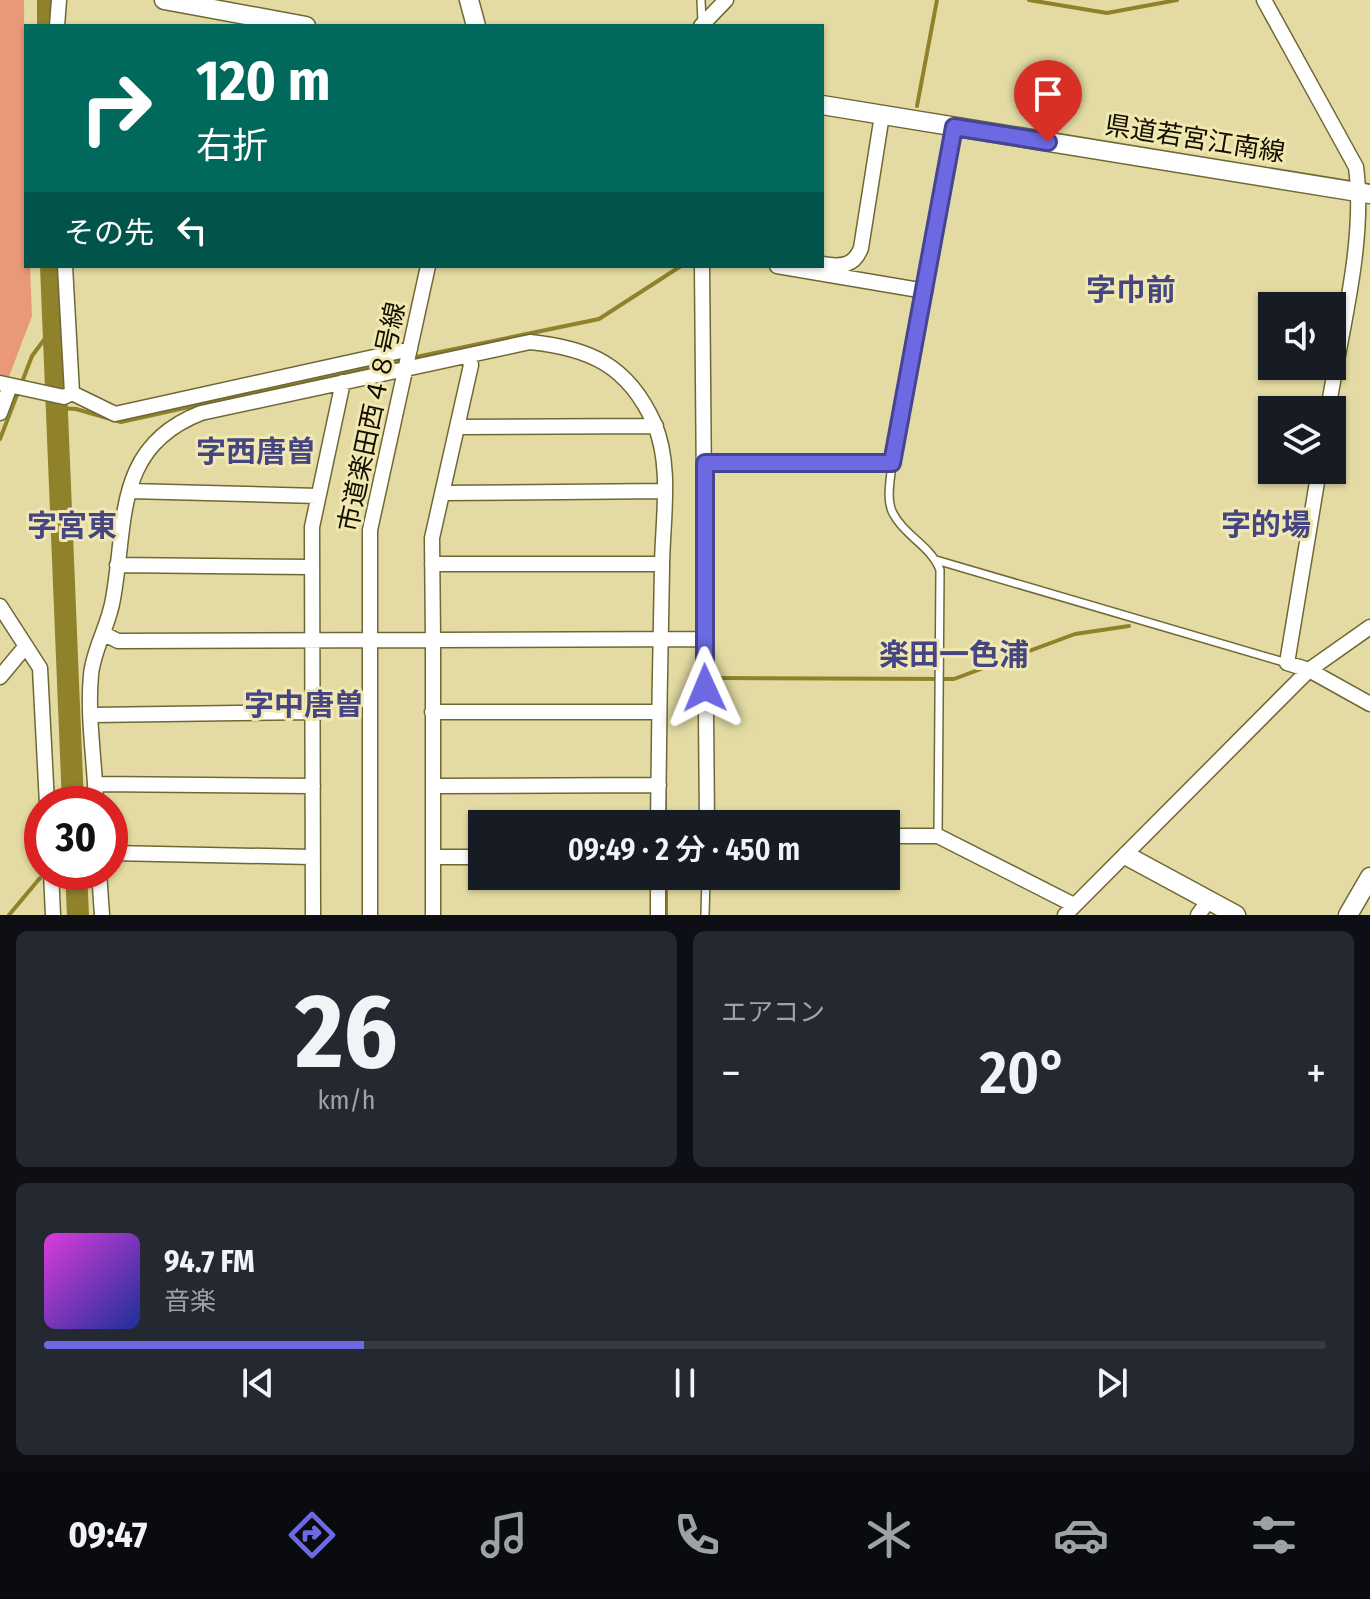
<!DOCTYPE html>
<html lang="ja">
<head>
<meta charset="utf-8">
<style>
  :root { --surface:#171b24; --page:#242831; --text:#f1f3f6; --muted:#9ea1a6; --line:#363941; --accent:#6c69e3 }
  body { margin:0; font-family:"Fira Sans Condensed","Noto Sans JP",sans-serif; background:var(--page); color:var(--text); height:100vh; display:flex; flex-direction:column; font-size:30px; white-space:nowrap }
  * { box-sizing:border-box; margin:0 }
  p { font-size:26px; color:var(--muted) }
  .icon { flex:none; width:44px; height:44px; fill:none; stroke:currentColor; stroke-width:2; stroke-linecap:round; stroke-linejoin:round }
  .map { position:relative; height:915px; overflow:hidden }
  .drawer { display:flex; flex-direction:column; gap:16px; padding:16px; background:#0d0f14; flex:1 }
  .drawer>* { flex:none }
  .guide { position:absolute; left:24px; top:24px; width:800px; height:244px; border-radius:0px; box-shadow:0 2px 6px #0004; background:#00695c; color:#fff; overflow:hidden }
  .controls { position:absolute; left:1258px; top:292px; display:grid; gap:16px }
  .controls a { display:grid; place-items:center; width:88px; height:88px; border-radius:0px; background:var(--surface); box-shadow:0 2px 6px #0004; font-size:40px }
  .speed { position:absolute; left:24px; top:786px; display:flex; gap:16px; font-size:40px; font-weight:700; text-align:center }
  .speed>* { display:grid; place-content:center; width:104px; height:104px; border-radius:50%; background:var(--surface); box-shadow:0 2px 6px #0004; line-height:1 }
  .speed .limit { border:12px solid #d22; background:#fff; color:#111 }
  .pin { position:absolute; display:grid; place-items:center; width:68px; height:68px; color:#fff; margin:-82px -34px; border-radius:50% 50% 50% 0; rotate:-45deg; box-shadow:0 0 8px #0007 }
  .pin .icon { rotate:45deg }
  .me { position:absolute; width:88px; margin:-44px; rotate:359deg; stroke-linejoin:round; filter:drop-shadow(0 0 6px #0008) }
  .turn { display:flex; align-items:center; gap:28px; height:168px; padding:0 40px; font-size:36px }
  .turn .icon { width:104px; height:104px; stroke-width:2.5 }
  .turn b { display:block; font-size:56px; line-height:68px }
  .then { display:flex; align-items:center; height:76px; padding:0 40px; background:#0003; gap:16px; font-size:30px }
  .big { font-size:60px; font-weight:600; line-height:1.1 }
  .drawer .widget { flex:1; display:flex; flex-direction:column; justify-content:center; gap:12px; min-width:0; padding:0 28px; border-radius:12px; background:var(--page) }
  .drawer .dial { align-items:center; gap:0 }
  .dial b { font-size:104px; line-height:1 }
  .song { display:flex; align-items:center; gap:24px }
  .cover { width:96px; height:96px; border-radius:12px; background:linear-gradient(135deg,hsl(300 70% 55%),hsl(230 70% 35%)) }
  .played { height:8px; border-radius:4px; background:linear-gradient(90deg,var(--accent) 25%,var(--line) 25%) }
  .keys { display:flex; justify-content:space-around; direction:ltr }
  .heat { display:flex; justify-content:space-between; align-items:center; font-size:44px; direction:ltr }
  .drawer .tiles { flex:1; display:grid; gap:16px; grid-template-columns:1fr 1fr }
  .widget:last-child { grid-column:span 2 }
  .trip { position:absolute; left:468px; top:810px; width:432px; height:80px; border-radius:0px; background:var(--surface); box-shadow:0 2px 6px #0004; font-weight:600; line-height:80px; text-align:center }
  .tab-bar { display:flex; height:128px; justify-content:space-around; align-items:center; background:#090b0e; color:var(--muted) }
  .tab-bar .icon { width:56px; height:56px }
  .tab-bar .active { color:var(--accent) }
  .tab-bar b { font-size:36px; color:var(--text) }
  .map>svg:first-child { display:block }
  .green { fill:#ea987a }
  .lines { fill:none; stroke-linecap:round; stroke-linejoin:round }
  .stream { stroke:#8f822b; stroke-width:4 }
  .river { stroke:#8f822b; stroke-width:22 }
  .lane-casing { stroke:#706834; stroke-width:10 }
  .street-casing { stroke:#706834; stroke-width:17 }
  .secondary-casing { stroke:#706834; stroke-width:21 }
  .lane { stroke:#fff; stroke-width:7 }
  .street { stroke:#fff; stroke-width:14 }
  .secondary { stroke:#fff; stroke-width:18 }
  .route-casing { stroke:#464494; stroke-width:20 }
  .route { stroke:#6c69e3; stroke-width:14 }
  .labels { text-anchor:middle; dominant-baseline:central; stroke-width:6; stroke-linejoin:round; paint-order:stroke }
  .street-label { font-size:26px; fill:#120f00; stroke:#f0e8b0 }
  .quarter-label { font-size:30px; font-weight:bold; fill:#444582; stroke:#f0e8b0 }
</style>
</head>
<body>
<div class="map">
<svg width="1370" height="915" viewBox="0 0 1370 915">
  <rect width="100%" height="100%" fill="#e3dba3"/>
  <path class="green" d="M0,0H24L26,266H30L32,316L8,379H0Z"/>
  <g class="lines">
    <path class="stream" d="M1029,0L1107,13L1177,0
      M917,106L937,0
      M411,358L599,319L681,266
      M56,408L76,409L121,422L402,360
      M0,439L32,356L52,329
      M714,678L954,679L1075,634L1129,626
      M665,792V824
      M666,876V915
      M9,915L40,878"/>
    <path class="river" d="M48,26V0
      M51,266L73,804
      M76,872L78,915"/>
    <defs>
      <path id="lane" d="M701,0L702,22
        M892,463C891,478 885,501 894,515C905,536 931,546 940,570L938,836
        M936,560L1287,663
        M705,915L706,876"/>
      <path id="street" d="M1264,0L1356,167C1366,242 1340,335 1328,410
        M57,26L59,0
        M701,26L726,0
        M822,264C840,267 854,267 861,248L882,115
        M65,266L72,393
        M702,266L707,824
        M777,266L925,291
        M468,356L471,365L432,538L433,640L704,639
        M0,383L64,397L72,393L115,414L410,349
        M0,413L10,386
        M458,427L656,426
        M705,463H892L954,127
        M1319,470L1287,663L1309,670L1370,704
        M129,491L318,496
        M443,493L665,491
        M432,564H662
        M117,565L311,567
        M0,606L40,668L47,804
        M104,634L118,641L433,640V915
        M0,677L25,647
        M432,712H658
        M92,715L312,712
        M96,784L313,786
        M434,786L659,785
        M96,804C95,762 87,717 91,675C93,650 109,625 113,599C127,523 113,447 201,413L530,342C589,348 628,365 654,423C673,466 662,523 662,568C660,653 659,739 658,824
        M886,836H938L1074,905
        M110,853L312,857
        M433,857H482
        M51,872L53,915
        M99,872L102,915
        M313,915L312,527L343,382
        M370,915V530L428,266
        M658,915V876
        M1065,915L1309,670L1370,627
        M1198,915L1209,900"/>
      <path id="secondary" d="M164,0L306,26
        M469,0L476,26
        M822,105L1370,194
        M1127,856L1236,915
        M1348,915L1370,877"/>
    </defs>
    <use href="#lane" class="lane-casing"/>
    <use href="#street" class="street-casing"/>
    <use href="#secondary" class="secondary-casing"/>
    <use href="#lane" class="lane"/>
    <use href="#street" class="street"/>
    <use href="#secondary" class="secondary"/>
  </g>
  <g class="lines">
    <defs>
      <path id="route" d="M705,688V463H892L954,127L1048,142"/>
    </defs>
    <use href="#route" class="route-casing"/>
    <use href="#route" class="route"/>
  </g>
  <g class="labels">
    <g class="street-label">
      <text transform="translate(1195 139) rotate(9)">県道若宮江南線</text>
      <text transform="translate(372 417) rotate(-78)">市道楽田西４８号線</text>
    </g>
    <g class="quarter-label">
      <text x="1131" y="290">字巾前</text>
      <text x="256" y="452">字西唐曽</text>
      <text x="1266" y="525">字的場</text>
      <text x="72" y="526">字宮東</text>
      <text x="954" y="655">楽田一色浦</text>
      <text x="304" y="705">字中唐曽</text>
    </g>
  </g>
</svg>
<div class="controls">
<a><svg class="icon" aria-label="sound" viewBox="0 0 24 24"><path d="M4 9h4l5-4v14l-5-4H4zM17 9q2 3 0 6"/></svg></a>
<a><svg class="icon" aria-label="layers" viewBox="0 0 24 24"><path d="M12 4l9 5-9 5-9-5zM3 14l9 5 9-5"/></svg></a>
</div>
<div class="speed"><div class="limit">30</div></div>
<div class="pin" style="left:1048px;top:142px;background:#d93025"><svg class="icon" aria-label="arrive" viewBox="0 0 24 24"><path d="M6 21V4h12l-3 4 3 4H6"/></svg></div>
<svg class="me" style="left:705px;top:688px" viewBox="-20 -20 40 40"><path d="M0-17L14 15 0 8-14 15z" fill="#6c69e3" stroke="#fff" stroke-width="4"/></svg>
<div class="trip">09:49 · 2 分 · 450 m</div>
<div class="guide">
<div class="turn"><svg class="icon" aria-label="right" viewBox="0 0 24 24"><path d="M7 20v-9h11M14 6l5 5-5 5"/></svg><div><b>120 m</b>右折</div></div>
<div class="then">その先<svg class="icon" aria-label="left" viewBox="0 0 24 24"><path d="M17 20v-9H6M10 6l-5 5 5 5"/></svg></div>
</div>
</div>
<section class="drawer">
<div class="tiles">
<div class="widget dial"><b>26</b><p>km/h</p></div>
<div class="widget"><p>エアコン</p>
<div class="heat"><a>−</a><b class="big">20°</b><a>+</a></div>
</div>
<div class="widget">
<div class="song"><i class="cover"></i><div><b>94.7 FM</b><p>音楽</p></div></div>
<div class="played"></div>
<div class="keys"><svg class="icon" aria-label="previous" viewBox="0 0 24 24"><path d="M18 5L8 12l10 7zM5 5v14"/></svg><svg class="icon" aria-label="pause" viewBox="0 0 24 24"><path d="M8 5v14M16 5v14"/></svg><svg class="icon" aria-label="next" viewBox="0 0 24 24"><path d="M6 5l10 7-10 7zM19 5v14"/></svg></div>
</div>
</div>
</section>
<nav class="tab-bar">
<b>09:47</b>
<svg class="icon active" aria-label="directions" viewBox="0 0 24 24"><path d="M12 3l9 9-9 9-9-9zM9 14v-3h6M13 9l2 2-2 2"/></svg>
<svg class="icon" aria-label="music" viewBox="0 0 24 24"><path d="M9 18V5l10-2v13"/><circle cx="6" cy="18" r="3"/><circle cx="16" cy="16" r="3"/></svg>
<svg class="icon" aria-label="phone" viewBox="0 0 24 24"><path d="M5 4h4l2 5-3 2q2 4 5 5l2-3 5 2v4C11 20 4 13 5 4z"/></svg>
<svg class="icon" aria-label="climate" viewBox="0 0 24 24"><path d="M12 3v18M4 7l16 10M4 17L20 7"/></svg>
<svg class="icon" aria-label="car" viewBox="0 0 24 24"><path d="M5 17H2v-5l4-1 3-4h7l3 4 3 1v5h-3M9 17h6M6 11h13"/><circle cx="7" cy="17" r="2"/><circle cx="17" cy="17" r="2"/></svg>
<svg class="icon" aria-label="filters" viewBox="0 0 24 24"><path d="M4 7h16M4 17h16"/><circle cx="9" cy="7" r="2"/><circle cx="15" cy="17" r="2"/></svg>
</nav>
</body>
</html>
